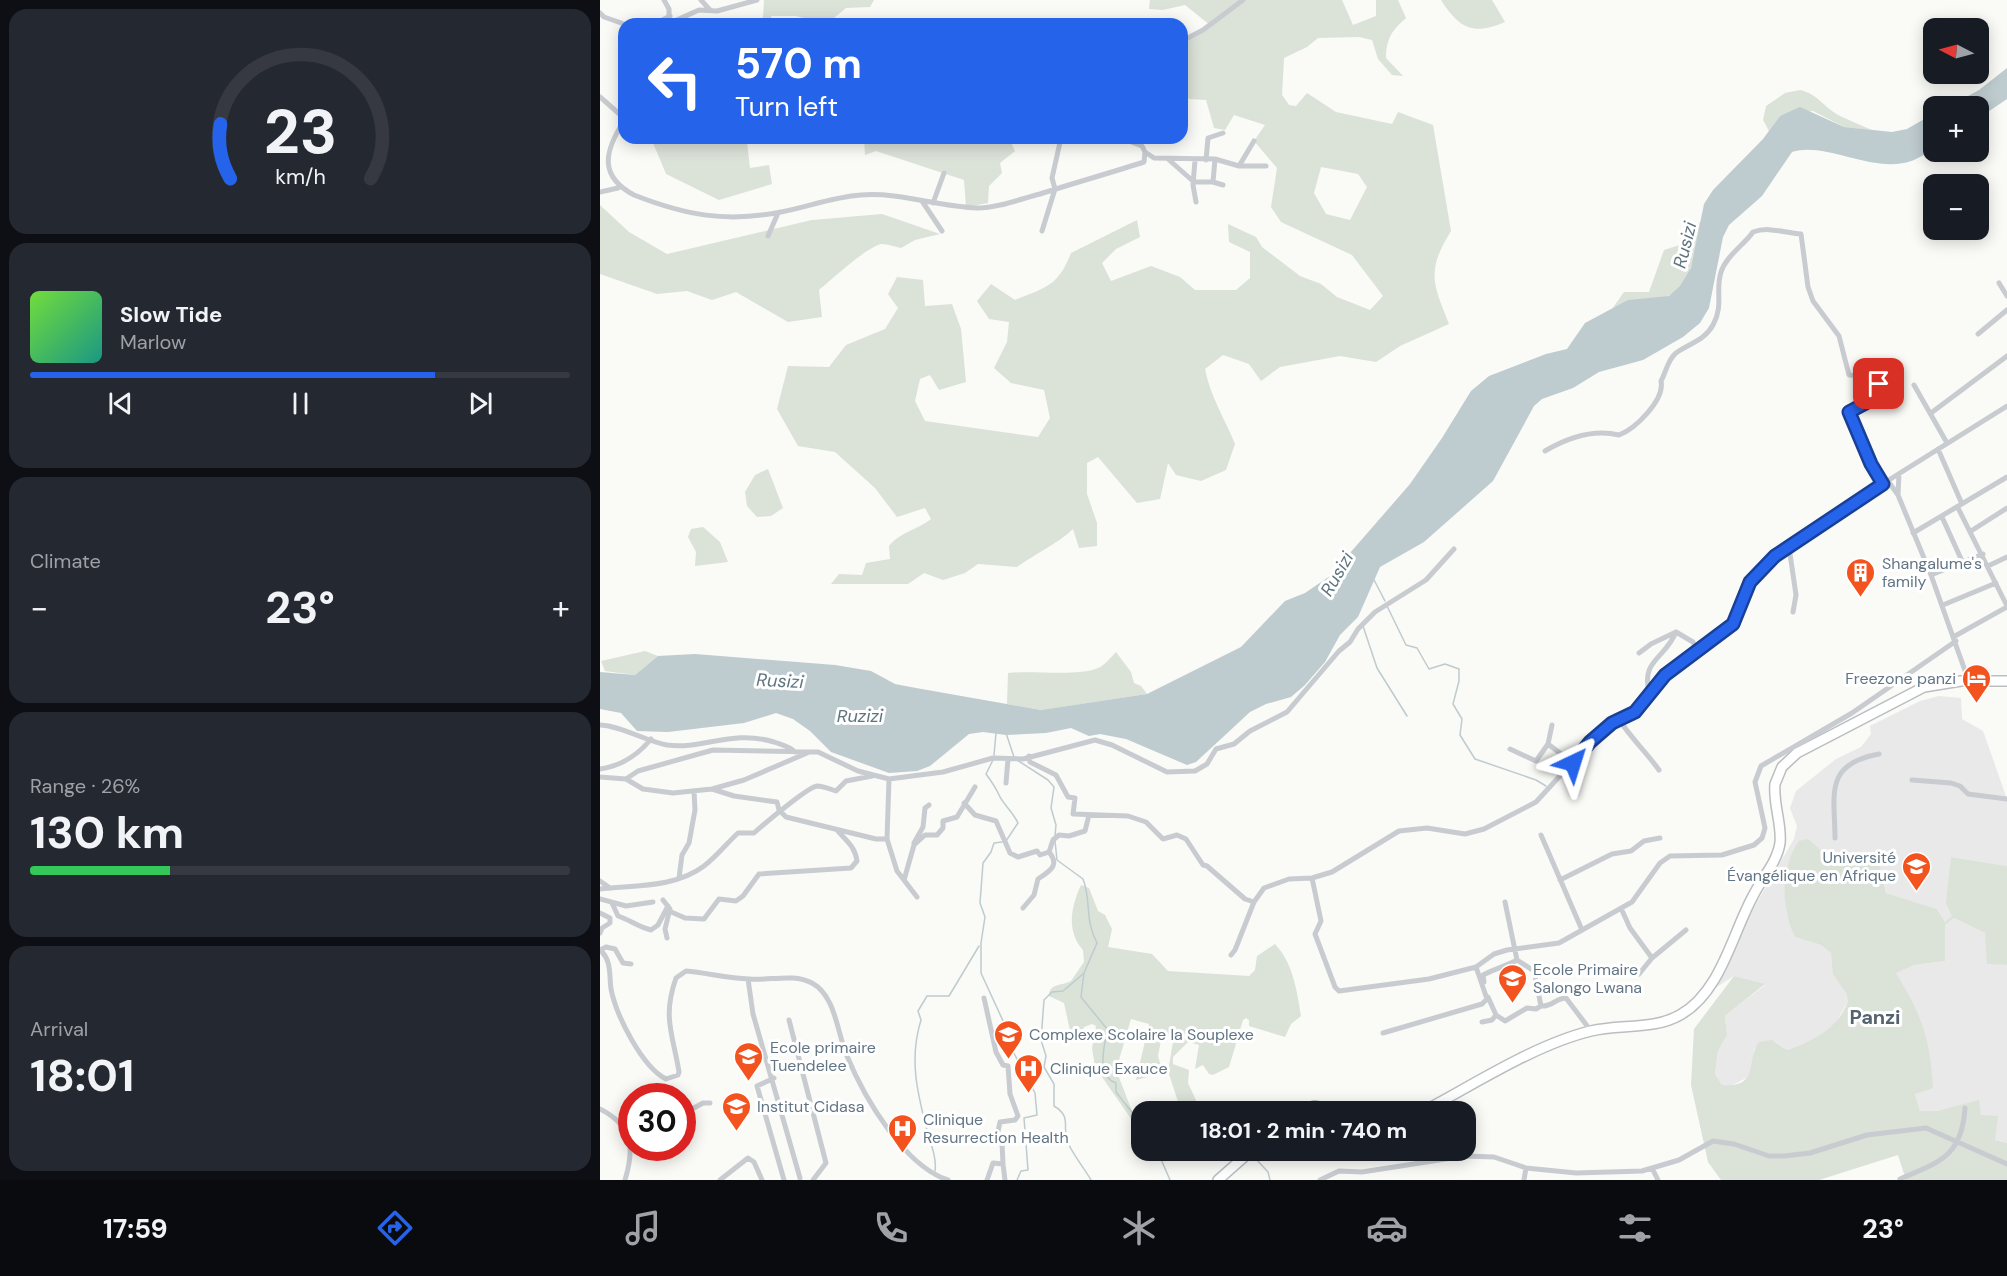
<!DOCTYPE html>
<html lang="en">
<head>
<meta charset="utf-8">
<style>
  :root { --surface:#171b24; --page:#242831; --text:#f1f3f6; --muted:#9ea1a6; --line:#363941; --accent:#2563eb }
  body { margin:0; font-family:"DM Sans",sans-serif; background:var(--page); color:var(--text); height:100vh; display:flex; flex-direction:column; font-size:22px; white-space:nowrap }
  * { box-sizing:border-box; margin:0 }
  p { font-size:20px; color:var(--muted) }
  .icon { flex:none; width:33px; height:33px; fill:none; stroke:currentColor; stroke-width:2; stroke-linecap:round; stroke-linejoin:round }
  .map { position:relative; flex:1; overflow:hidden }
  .drawer { display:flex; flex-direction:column; gap:9px; padding:9px; background:#0d0f14; width:600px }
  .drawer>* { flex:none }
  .banner { position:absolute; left:18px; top:18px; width:570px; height:126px; border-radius:18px; box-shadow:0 3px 15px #0003; background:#2563eb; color:#fff; overflow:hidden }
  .needle { width:39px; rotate:276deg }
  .fabs { position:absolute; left:1323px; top:18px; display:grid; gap:12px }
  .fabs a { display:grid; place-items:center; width:66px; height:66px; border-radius:12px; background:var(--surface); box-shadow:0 3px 15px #0003; font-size:30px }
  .speed { position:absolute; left:18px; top:1083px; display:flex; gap:12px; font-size:30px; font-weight:700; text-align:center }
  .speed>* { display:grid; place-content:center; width:78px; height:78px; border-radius:50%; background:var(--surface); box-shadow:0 3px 15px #0003; line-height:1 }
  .speed .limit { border:9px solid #d22; background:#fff; color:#111 }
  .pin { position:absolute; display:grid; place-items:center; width:51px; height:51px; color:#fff; margin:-26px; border-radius:12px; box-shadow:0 3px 9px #0006 }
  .me { position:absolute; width:66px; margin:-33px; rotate:41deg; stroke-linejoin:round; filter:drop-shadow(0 0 4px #0008) }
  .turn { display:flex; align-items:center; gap:21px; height:126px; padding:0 18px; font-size:27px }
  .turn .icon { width:78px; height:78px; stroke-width:2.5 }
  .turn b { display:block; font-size:42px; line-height:51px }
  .big { font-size:45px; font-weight:700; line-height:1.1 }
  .drawer .tile { flex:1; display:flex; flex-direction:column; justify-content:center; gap:9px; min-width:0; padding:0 21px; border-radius:18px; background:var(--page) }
  .drawer .dial { align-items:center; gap:0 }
  .dial svg { height:156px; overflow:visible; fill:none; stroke:var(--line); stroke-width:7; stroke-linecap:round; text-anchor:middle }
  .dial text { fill:var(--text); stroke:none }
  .song { display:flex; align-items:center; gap:18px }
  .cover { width:72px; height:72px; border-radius:9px; background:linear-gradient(135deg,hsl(100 70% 55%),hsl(170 70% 35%)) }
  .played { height:6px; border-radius:3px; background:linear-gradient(90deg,var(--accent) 75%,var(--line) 75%) }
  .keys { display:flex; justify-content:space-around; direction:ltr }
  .heat { display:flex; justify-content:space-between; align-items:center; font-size:33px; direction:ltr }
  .charge { height:9px; border-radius:4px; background:linear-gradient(90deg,#34c759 26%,var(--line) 0) }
  .trip { position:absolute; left:531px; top:1101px; width:345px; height:60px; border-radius:18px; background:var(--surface); box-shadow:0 3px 15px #0003; font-weight:700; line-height:60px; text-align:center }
  .menu { display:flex; height:96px; justify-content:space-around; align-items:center; background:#090b0e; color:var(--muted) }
  .menu .icon { width:42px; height:42px }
  .menu .on { color:var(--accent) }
  .menu b { font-size:27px; color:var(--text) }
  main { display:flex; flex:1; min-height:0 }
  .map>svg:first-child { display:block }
  .built { fill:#e8e9e8 }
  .green { fill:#dbe2d8; fill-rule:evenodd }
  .water { fill:#becbcf }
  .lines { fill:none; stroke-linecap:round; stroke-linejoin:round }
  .stream { stroke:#becbcf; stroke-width:1.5 }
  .highway-casing { stroke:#babec1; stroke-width:12 }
  .street { stroke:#c8ccd0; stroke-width:5 }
  .highway { stroke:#fff; stroke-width:9 }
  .route-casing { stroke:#184099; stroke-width:15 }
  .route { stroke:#2563eb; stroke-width:10 }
  .labels { text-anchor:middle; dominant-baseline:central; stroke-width:6; stroke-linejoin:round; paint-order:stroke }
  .poi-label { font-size:16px; fill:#627585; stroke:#fff; text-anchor:start }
  .water-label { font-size:18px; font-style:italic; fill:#5e757e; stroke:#fff }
  .quarter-label { font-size:20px; font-weight:bold; fill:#55636f; stroke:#fff }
</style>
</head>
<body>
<main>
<section class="drawer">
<div class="tile dial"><svg viewBox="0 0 100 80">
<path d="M14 69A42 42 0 1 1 86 69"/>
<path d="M14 69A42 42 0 0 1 9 41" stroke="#2563eb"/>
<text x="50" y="56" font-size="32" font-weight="700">23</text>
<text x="50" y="72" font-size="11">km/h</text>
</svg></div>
<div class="tile">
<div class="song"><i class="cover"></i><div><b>Slow Tide</b><p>Marlow</p></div></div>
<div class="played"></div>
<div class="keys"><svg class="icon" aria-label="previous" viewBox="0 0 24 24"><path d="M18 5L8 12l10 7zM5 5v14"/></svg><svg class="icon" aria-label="pause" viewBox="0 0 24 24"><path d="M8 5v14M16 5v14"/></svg><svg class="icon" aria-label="next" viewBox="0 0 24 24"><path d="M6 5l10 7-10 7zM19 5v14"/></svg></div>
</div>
<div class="tile"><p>Climate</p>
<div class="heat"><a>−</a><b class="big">23°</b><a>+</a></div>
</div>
<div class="tile"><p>Range · 26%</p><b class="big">130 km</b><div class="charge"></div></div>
<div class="tile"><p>Arrival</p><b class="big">18:01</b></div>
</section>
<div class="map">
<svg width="1407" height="1180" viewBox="0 0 1407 1180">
  <rect width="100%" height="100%" fill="#fafaf7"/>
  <path class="built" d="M1339,696L1361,698L1362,719L1383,731L1407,799V866L1351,857L1352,917L1345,922L1337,909L1286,893L1281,866L1267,862L1243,865L1216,849L1213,843L1185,889L1186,911L1195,937L1221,945L1231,953L1234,974L1246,993L1248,1001L1235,1024L1222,1036L1187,1050L1176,1042L1154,1049L1153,1067L1146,1078L1131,1086L1122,1085L1115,1074L1118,1051L1127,1035L1125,1016L1165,985L1134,976L1115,988L1153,909L1194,839L1197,826L1190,808L1196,791L1236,759L1261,747L1271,734L1270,726L1320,701Z
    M1354,918L1385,933L1388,963L1407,965V1143L1395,1140L1381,1116L1379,1101L1337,1111H1320L1315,1094L1296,972L1314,965L1344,961L1345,925Z"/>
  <path class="green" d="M164,0H274L270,7L246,8L227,24L196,16H171L173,24H158L163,17Z
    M550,0H742L753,25L776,16V0H798L806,18C792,30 786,39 786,58L803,76L792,75L778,59L772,40L759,37L718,38L707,47L684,58L682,95L689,105L696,106L707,93L736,112L792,124L798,112L833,125L851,231C826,271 833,284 849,324L800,346L776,362L740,356L680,367L661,381L649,364L623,355L605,369C610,396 625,419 635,444L626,470L601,481L576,475L568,463L560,499L537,503L498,457L487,463V494L497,523V546L479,548L473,529C456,545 436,553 417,567L378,564L365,573L343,580L324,573L308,584H231L239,574L262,575L266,563L290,559L289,546C300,532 317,530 331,519L325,508L297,517L275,488L235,452L198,446L177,409L188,366L229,367L246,345L285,329L298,308L288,294L297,277L323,280L325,306L352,304L361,329L366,382L339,390L330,375L320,379L315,401L325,421L438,437L450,418L444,390L411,383L394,368L407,342L409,322L389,319L377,301L391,284L415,300C447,287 458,286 471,253L537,220L540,237L516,249L502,263L511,281L551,266L580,277L595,290H636L650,278V252L629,242L628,224L656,237L662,247L700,276L721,284L737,297L770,310L783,296L752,255L681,222L671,207L677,168L654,141L665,125L634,115L625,130L614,128L606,100L589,99L582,91V41L610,25L585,5L563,10L549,9ZM721,167L758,174L767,187L750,220L726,214L714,193Z
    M841,0H892L905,22C873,36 859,28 841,0Z
    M1200,90C1218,94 1223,107 1240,116C1250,121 1261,125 1272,130L1244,127L1213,111L1180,116L1169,131L1163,120L1166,106L1185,93Z
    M51,138H150L147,142L150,168L169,165L172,184L119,200L66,174Z
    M264,138H409L415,151L400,163L402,173L389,186L388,203L366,207L364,180L276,151L265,155Z
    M0,205L29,232L67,254L212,220L282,214L340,234L315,240L301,248C296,247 288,244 282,244C269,245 231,280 219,290L222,317L188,322L136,292L112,300L87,291L57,294L0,274Z
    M1101,220C1098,242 1092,288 1068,296C1050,302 1030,304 1012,309L1024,292H1049L1064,250L1089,242Z
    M168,469L183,508L171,516L157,517L147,506L145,492L155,475Z
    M103,527L120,542L128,562L95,566L96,552L88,537L91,529Z
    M45,651L58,656L35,675L5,671L1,661Z
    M516,652L531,672L534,683L541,686L547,694L442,710L407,704L408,673C433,670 478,677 498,668C505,665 511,657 516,652Z
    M1208,839C1219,848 1231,863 1247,865C1258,867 1268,862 1280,864L1286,893L1337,909L1345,922L1352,916L1346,903L1351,857L1407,866V965L1387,964L1385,933L1354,918L1345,925V961L1314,965L1296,973C1322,1016 1330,1038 1333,1088L1315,1094L1320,1111H1337L1379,1100L1381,1115L1398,1116L1395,1140L1407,1143V1180H1306L1298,1155L1219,1180H1121L1108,1162L1091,1085L1094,1029L1134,976L1165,984L1125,1016L1127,1035L1118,1051L1115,1074L1122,1085C1160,1089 1146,1058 1159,1042L1172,1040L1187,1050C1214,1040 1237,1030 1248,1001L1246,993L1233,974L1231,953L1221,945L1195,937C1181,909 1180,867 1199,841Z
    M481,885L489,888L498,911L505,915L512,929L508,947L552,954L568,971L649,976L655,970L657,956L675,944C693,963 697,991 701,1016L691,1024L685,1037L649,1026V1020L646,1018L643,1020L629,1067L613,1075L609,1074L603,1065L595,1069L599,1045L588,1042L573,1057V1064L589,1070L588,1083L601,1111H581L568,1071L574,1036L562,1035L558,1056L563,1073L536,1080L549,1024L531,1019L516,1070L532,1111L541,1122V1133L495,1067L492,1048L496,1026L492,1024L484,1027L479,1042L472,1040L464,1003L449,996C449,983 462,986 471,981L484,962L483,950C466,931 471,907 481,885Z"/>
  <path class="water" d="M1407,68V99L1379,118L1378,106H1350L1379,90Z
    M1200,107L1244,127L1292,132L1307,129L1333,114V147C1292,189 1232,139 1192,152L1162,196L1129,225L1123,237L1109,308L1100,323L1083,337L1043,360L999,372L973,388L942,399L934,406L893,481L824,542L780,567L758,617L740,635L725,662L705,685L691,697L666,704L650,712L596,762L587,765L526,739L500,734L489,736L471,728L446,733L406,735L383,732L369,734L330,766L317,771L289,773L231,752L210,731L193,719L176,713L144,723L68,732L37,731L21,713L0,709V672L35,675L58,656L95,654L235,665L271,671L295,684L316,688L441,710L547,694L641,647L685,601L705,593L730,576L810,484L842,438L871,391L889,376L946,354L967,349L985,323L1028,300L1069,296L1080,286L1091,268L1104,204L1113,190L1163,139L1180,116Z"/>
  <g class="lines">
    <path class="stream" d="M772,576L785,601
      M787,606L806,645L817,648L829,669L845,664L859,669V681L853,704L862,719L860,735L875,759L936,780L946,786
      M763,626L777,668L807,716
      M406,733L414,757
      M394,755L396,733
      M393,760L386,774C392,782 395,786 399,795C403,804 413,812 418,823L406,841
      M417,760L448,780L454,787L451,808L456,825L455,836
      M455,841L457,860L483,879C492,903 484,918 497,943L484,973L481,997L507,1029C505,1046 495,1076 516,1083V1092L542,1125
      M402,842L394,843L391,852L383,863L380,903L385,917L381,943V973L404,1023L409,1044L435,1093L437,1115L424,1118L428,1170L421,1171L417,1180
      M483,974L463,991L452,992L444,1000L441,1040L446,1056L444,1067L454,1084V1106C473,1117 461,1128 468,1143C474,1156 484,1168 491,1180
      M557,1150L570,1180
      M656,1159L668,1172L670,1180
      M335,1171C337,1157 330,1143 327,1130C317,1092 309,1058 321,1020L318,1011L327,996H349L379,946"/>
    <defs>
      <path id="highway" d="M701,1112L714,1106L747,1112
        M822,1112C873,1085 936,1044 991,1031C1019,1024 1054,1030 1080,1015C1121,992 1132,934 1153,896C1161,879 1177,863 1180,843C1182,824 1173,804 1175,784L1182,767L1197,753L1324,687L1361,681H1407
        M618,1180L652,1150"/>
    </defs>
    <use href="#highway" class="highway-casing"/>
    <path class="street" d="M64,0L69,9V24
      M101,0L110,10
      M0,13L4,17L24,24
      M70,23L99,10L117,11L157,0
      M55,24L70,16
      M582,41L603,30L643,0
      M0,97L24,118
      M24,121C3,153 0,177 34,195C85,215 126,223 181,212C207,207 233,197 261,195C301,192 338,207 378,208C398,208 420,199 440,194C474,183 510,173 544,162L545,152L542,146L521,138
      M545,152L554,158L615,159L639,166H666
      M568,159L594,182H613L623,185
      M595,160L593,185L596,202
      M606,160L608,138L623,133
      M639,166L654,141
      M613,182L615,159
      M0,192L18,188
      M322,201L342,231
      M333,203L344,173
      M442,231L455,189L452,178L461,138
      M168,236L178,213
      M1399,283L1407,296
      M1378,334L1407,310
      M1314,385L1347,443
      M1331,413L1407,356
      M1338,449L1362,504
      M945,451C967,438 994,429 1019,435C1035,429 1065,400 1061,381C1066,372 1068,359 1076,353C1090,343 1104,341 1113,325C1124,305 1115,291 1121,272C1126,256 1144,245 1153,232C1169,226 1184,233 1201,234L1208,287L1213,301L1239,336L1249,375L1273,377L1279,384L1277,397L1249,412L1271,464L1283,484
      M1288,481L1298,495L1331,575L1369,682
      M1298,495L1299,474
      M1358,508L1407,606
      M1342,517L1362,561
      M1371,531L1407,508
      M1313,533L1407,477
      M1189,547L1196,595L1193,612
      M1388,566L1407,557
      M1331,575L1383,554
      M1343,605L1396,583
      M1355,636L1407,607
      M1039,653L1051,644L1076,632L1093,642L1098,653
      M1049,692C1041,660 1065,659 1076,632
      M1020,721C1032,739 1047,753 1059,770
      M0,725C22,726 45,741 67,745C103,750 132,729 174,742C182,745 189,746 195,752
      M948,744L973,763
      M910,749L936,761L948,744L952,725
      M429,756L430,762L456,775L468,797L475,798L473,814L528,816L546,822L563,839L577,835L586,839L603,865L607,866L645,899L654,902
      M0,769C21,766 37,756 51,739
      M0,777L26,779L43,789L73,793L112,789L144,780L207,753
      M26,779L38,771L113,750L218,752L258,771L289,779L343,772L393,758L423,759L495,740L512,745L567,772L595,771L607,764L616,749L634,744L650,731L687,712L739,651L750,642L758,629L775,612L826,580L854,549
      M1312,780L1351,783L1360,786L1368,794L1407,799
      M406,783L408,759
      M112,789L134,796L177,802L179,810L186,817L276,839H287L297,871L317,897
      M364,803L375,815L396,821L410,853L418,857L437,851L440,855L449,852L453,840L459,835L469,836L485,831L489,815
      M941,835L982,930
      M1235,838C1235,796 1223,764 1279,754
      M287,839L289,779
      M314,843L323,827L325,808L329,805
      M79,878L82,855L89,843L95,810L94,791
      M712,878L721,921L715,934L735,987L739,991L829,979L876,967L894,954L907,950L959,943L1032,902L1060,863L1070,856L1122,855L1154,845L1162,838L1165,828L1155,782L1161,766L1252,713L1356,641
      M304,880L314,845L325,835H337L343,828V821L357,817L375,787
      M960,880L1012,854L1031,851L1044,841L1060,838
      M0,881L10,888
      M0,889C34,885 75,888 104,866C116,857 127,843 138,833H154C164,824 208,787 217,786C223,786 230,789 236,791L246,781L272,776
      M0,899L26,906L53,902
      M63,900L70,909L65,929L67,938
      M905,902L917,960L934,971L941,1006C952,1007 956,998 966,998L991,1031
      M12,903L18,916C30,920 38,927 51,930L58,925L68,906
      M423,908L434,895L438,879C448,872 461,866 449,852
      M1021,908L1030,928L1052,958
      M69,911L85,918L104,919L119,899L136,901L143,896L159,874L251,868L257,861C255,846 246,841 237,830
      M0,913L10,918V923L2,928L0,933
      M0,950C12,960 9,975 11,989C16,1015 42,1067 66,1079L78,1075L79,1072C73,1034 62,1018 76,978L86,971C107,973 128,978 149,979C170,981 193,973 212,983C236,996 237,1033 247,1056C264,1097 304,1166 348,1180
      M0,950L6,947L15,949L23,963L31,964
      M631,955L635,950L654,902L664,888L689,879L712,878L732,872L799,831L827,828L865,834L884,829L936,802L991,742L1013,723L1035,712L1065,675L1133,624L1150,582L1175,556L1244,508L1407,406
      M1039,974L1052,958L1086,930
      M148,979L153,1014L200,1178
      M884,982L883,975C892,970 906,966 917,960
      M384,998L396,1052L403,1065L408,1066L410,1094L418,1116L415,1120L400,1122L397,1136L402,1143L403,1164L393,1163L387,1180
      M896,1015L905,1021L927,1008L936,1009L941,1006
      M189,1020L226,1163L213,1180
      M882,1022L892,1020L896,1015L888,997
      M783,1033L882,1004L887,999L876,967
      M174,1078L157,1086L184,1180
      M0,1109C33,1126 35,1147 25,1180
      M82,1120L91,1113L92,1109L103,1103H110
      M403,1164L405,1180
      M1052,1168L1058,1180
      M1300,1179C1340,1162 1362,1156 1365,1108
      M120,1180L148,1158L154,1162L162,1180
      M720,1180L739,1171L762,1172L865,1156L894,1157L926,1168L976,1173L1042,1171L1079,1160L1113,1141L1134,1144L1169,1156H1184L1210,1153L1267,1135L1326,1128L1407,1164
      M924,1180L926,1168"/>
    <use href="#highway" class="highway"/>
  </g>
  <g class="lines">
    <defs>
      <path id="route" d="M973,763L990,742L1012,723L1035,712L1065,675L1133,624L1150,582L1175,556L1283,484L1271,464L1249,412L1277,397L1279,384"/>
    </defs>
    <use href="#route" class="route-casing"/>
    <use href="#route" class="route"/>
  </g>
  <defs>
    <symbol id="building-pin" viewBox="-11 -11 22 30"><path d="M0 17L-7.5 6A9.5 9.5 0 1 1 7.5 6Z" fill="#f2531f" stroke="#fff"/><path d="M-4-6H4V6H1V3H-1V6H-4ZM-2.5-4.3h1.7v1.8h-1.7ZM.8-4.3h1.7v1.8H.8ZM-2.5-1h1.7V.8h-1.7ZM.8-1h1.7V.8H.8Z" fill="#fff"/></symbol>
    <symbol id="hotel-pin" viewBox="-11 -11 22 30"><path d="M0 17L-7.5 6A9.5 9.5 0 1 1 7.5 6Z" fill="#f2531f" stroke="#fff"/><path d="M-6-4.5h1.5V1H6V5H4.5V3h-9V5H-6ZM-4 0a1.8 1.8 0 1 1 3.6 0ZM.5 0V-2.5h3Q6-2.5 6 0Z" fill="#fff"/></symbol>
    <symbol id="university-pin" viewBox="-11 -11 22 30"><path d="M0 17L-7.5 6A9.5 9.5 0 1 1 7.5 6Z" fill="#f2531f" stroke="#fff"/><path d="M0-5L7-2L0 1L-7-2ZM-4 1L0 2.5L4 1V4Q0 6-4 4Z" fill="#fff"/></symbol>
    <symbol id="school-pin" viewBox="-11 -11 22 30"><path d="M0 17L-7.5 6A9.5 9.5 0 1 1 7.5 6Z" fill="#f2531f" stroke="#fff"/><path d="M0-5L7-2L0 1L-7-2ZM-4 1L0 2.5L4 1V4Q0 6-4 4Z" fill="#fff"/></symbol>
    <symbol id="hospital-pin" viewBox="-11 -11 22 30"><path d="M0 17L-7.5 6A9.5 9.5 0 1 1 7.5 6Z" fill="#f2531f" stroke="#fff"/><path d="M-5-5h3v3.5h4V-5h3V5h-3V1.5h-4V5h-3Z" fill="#fff"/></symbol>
  </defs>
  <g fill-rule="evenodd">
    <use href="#building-pin" x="1244" y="556" width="33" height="45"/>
    <use href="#hotel-pin" x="1360" y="662" width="33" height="45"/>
    <use href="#university-pin" x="1300" y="850" width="33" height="45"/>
    <use href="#school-pin" x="896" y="962" width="33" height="45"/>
    <use href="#school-pin" x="392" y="1018" width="33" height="45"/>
    <use href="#school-pin" x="132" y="1040" width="33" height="45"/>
    <use href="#hospital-pin" x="412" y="1052" width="33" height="45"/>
    <use href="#school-pin" x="120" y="1090" width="33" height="45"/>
    <use href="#hospital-pin" x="286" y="1112" width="33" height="45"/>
  </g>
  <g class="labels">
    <g class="poi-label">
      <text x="1282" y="563">Shangalume's<tspan x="1282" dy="18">family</tspan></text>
      <text x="1356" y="678" text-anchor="end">Freezone panzi</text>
      <text x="1296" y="857" text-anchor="end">Université<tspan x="1296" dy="18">Évangélique en Afrique</tspan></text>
      <text x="933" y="969">Ecole Primaire<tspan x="933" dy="18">Salongo Lwana</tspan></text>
      <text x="429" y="1034">Complexe Scolaire la Souplexe</text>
      <text x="170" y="1047">Ecole primaire<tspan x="170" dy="18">Tuendelee</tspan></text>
      <text x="450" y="1068">Clinique Exauce</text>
      <text x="157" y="1106">Institut Cidasa</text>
      <text x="323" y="1119">Clinique<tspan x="323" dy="18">Resurrection Health</tspan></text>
    </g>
    <g class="water-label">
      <text transform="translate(1085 245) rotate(-76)">Rusizi</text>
      <text transform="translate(737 574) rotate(-60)">Rusizi</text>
      <text transform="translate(180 681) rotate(3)">Rusizi</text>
      <text x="260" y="716">Ruzizi</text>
    </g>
    <g class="quarter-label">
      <text x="1275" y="1017">Panzi</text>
    </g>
  </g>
</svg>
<div class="fabs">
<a><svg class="needle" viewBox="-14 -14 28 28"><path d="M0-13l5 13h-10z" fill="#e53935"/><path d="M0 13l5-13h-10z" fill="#9ea1a6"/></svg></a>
<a>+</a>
<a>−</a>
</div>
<div class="speed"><div class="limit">30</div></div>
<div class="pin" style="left:1279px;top:384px;background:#d93025"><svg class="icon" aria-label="arrive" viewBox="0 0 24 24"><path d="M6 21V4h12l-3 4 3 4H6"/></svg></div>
<svg class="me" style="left:973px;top:763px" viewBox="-20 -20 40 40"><path d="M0-17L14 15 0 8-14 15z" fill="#2563eb" stroke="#fff" stroke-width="4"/></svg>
<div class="trip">18:01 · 2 min · 740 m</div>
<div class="banner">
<div class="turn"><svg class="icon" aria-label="left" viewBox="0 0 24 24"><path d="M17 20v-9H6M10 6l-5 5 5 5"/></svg><div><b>570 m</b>Turn left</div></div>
</div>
</div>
</main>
<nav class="menu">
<b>17:59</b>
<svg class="icon on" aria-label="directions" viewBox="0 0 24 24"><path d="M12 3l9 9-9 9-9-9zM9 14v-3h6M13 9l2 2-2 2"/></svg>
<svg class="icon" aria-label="music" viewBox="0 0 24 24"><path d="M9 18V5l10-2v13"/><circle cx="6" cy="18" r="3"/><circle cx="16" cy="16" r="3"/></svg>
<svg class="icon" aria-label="phone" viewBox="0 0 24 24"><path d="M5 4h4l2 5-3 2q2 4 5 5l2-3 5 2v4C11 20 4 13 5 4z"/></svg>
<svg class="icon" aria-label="climate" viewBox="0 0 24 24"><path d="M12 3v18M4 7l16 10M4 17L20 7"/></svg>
<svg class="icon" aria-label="car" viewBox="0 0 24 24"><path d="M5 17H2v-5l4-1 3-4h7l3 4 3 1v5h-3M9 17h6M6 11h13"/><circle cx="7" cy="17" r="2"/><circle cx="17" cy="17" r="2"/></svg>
<svg class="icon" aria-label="filters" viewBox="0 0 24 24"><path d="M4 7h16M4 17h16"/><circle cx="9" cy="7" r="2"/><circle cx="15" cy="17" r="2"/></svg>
<b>23°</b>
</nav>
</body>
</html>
